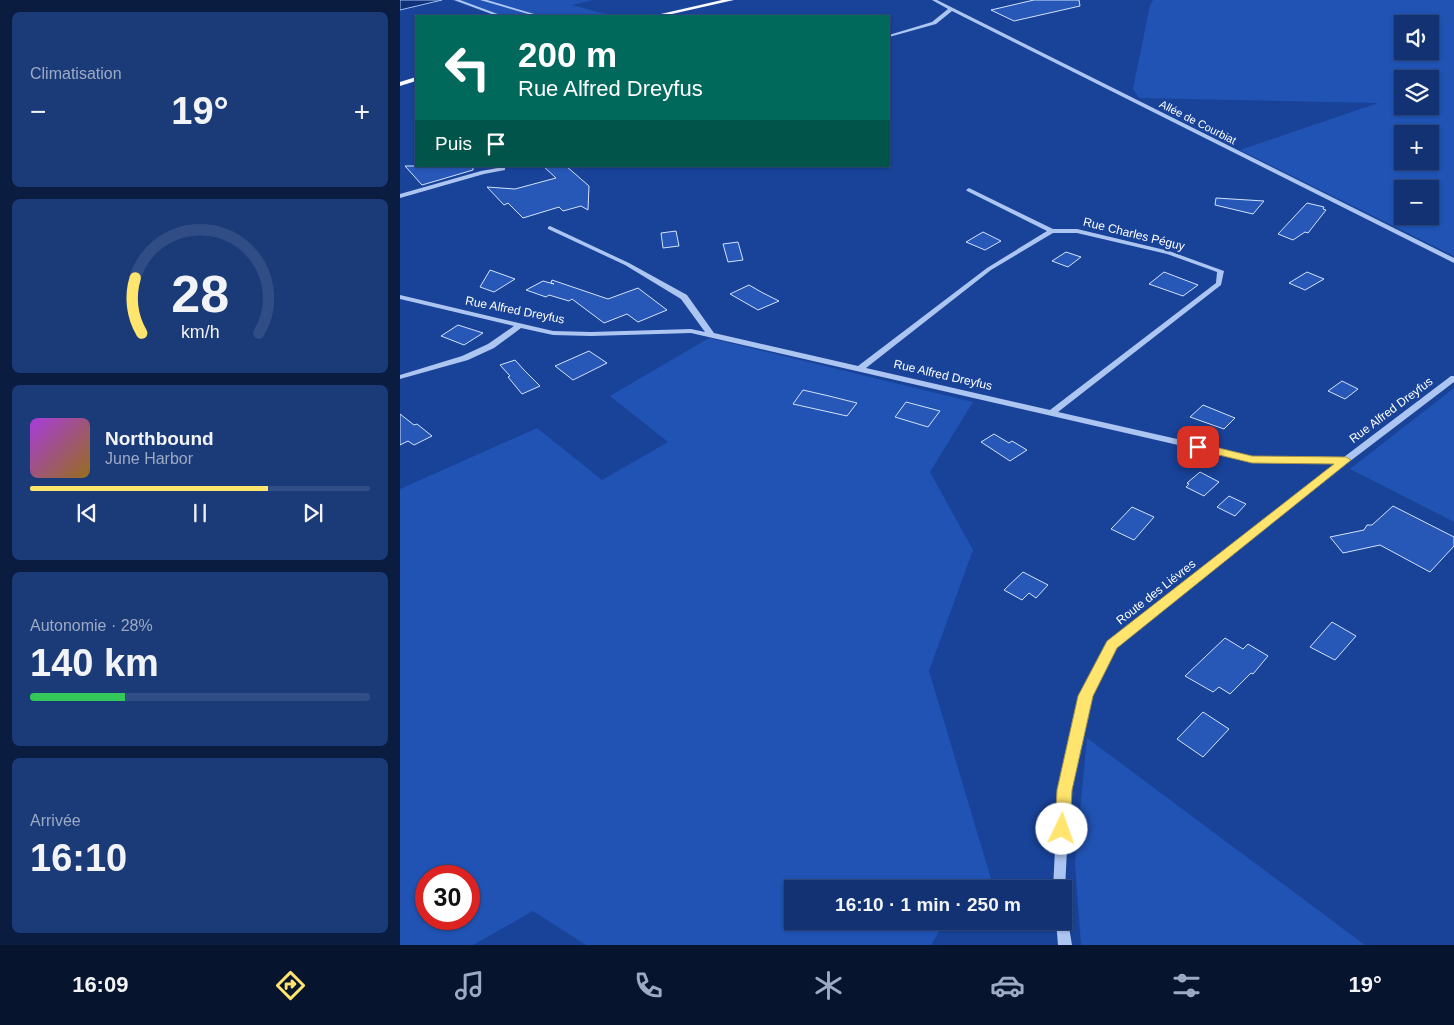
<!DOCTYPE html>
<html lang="fr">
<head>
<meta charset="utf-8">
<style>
  :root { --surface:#123273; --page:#1b3a78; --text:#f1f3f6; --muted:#9caac4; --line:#314d85; --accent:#ffe46d }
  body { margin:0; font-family:Arial,sans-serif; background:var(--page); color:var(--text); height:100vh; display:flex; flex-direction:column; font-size:19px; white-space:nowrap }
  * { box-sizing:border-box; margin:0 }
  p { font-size:16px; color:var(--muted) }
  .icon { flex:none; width:28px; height:28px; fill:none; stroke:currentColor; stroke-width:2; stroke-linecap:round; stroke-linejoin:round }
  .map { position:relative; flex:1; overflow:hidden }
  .details { display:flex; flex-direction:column; gap:12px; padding:12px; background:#0a1c3f; width:400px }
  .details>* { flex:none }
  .top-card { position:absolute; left:15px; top:15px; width:475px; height:152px; border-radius:0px; box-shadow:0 1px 4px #0004,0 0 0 1px var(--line); background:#00695c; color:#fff; overflow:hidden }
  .tools { position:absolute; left:994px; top:15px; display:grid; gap:10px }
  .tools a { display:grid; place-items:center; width:45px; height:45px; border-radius:0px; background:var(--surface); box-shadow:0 1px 4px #0004,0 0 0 1px var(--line); font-size:25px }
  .speed { position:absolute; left:15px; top:865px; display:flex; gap:10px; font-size:25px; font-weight:700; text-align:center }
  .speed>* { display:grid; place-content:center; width:65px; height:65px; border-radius:50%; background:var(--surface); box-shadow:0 1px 4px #0004,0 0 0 1px var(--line); line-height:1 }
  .speed .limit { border:8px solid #d22; background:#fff; color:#111 }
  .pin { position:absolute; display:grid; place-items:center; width:42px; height:42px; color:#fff; margin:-21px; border-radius:10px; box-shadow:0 2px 8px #0006 }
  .me { position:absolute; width:55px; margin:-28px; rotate:3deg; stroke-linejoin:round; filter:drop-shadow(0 0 4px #0008) }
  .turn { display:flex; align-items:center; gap:18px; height:105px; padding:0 20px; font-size:22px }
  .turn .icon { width:65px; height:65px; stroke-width:2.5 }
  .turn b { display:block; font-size:35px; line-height:42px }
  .then { display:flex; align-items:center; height:48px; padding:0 20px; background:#0003; gap:10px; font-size:19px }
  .big { font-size:38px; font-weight:700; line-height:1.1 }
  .details .tile { flex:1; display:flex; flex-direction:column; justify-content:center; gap:8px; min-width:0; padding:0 18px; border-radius:8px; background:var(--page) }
  .details .dial { align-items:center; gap:0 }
  .dial svg { height:130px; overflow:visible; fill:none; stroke:var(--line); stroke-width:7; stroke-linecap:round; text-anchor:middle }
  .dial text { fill:var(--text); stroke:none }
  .song { display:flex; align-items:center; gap:15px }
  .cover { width:60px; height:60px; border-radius:8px; background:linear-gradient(135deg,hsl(280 70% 55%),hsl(40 70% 35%)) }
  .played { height:5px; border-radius:2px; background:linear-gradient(90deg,var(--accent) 70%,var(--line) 70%) }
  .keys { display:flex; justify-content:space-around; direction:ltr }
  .heat { display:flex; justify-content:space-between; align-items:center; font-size:28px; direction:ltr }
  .charge { height:8px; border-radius:4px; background:linear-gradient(90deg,#34c759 28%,var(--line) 0) }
  .trip { position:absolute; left:384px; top:880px; width:288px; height:50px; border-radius:0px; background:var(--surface); box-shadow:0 1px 4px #0004,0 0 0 1px var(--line); font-weight:700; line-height:50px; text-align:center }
  .dock { display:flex; height:80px; justify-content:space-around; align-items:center; background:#07142e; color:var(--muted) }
  .dock .icon { width:35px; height:35px }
  .dock .active { color:var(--accent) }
  .dock b { font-size:22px; color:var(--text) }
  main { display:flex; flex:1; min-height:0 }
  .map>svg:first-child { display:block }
  .green { fill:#2053b3; fill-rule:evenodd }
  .water { fill:#103177; stroke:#a0bef4 }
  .building { fill:#2758b8; stroke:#d4e2fc }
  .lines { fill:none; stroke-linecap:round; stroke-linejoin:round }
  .minor { fill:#adc5f1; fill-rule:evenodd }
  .major { fill:#f7faff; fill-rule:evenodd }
  .route { fill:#ffe46d; stroke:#a69447 }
  .labels { text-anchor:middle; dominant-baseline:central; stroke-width:5; stroke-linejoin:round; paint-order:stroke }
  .far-street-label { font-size:11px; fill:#fff; stroke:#184399 }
  .street-label { font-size:12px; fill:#fff; stroke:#184399 }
</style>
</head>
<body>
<main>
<section class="details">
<div class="tile"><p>Climatisation</p>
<div class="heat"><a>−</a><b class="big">19°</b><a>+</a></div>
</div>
<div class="tile dial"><svg viewBox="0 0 100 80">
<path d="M14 69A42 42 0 1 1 86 69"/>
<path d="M14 69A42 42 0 0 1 10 35" stroke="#ffe46d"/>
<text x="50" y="56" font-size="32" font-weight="700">28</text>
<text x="50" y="72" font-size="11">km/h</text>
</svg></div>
<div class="tile">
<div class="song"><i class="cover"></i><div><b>Northbound</b><p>June Harbor</p></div></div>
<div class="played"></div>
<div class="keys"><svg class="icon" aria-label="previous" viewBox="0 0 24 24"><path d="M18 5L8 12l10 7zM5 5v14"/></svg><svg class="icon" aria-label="pause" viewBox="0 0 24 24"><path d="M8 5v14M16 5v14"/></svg><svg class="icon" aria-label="next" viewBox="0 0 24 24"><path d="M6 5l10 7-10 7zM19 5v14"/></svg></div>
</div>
<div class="tile"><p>Autonomie · 28%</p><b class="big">140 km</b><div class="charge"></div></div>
<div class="tile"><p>Arrivée</p><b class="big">16:10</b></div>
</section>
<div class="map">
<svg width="1054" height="945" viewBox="0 0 1054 945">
  <rect width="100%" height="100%" fill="#184399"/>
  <path class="green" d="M51,0H193L172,5L213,16H96Z
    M753,0H1054V256L840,150L978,103L739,98L733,89L750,5ZM1002,24H1030V51H1002ZM1002,79H1030V106H1002ZM1002,134H1030V161H1002ZM1002,189H1030V216H1002Z
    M309,338L573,402L530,472L573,550L529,671L594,889H392V921H545L531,945H186L133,911L73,945H0V489L137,428L202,480L268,442L210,396ZM26,876H69V919H26Z
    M1054,388V522L950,469Z
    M687,738L965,945H681L675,864Z"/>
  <path class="water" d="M0,0H42L0,10Z"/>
  <path class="building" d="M634,0H679L680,6L614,21L591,10Z
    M5,166H73V170L22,185Z
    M143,166H166L189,186L188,210L181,206L163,211L159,207L123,218L108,203L104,205L87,187L115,189L156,178Z
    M816,198L864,201L853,214L815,205Z
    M907,203L924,207L923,209L926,210L908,233L905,232L893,240L878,234Z
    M276,231L279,246L263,248L261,233Z
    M583,232L601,241L585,250L566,242Z
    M338,242L343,260L328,262L323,244Z
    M666,252L681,257L668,267L652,261Z
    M90,270L115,279L94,292L80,287Z
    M764,272L798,285L783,296L749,284Z
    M907,272L924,279L905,290L889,283Z
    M152,280L208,299L238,288L267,310L238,322L227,314L204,323L172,299L169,301L149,295L146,297L126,290L143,281L154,284L151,283Z
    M349,285L363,293L379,301L358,310L330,294Z
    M58,325L83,333L64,345L41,336Z
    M189,351L207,363L173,380L155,366Z
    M115,360L124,370L140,386L122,394L108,377L110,376L100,365Z
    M942,381L958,389L945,399L928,391Z
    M403,390L429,396L457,403L447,416L393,404Z
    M506,402L540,411L528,427L495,417Z
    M803,405L835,418L824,429L790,417Z
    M0,414L14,425L17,424L32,436L14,445L8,441L0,445Z
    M594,434L609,443L612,441L627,450L610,461L581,442Z
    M800,472L819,482L804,496L786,487L789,484L787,483Z
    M829,496L846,504L835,516L817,507Z
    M993,506L1054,537V546L1030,572L980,545L943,553L930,537L964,530L967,525H972Z
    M732,507L754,517L734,540L711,529Z
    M623,572L648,585L636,598L629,593L622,600L604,590Z
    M932,622L956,636L935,660L910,647Z
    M825,638L843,649L848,644L868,656L853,674L851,673L830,694L819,687L813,692L785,676Z
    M803,712L829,729L803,757L777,739Z"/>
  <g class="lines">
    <path class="minor" d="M54,0H60L103,16H97Z
      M80,0H87L141,16H135Z
      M532,0H537L1054,258V263L552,11L536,24L489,37V35L532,22L548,9Z
      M103,167L105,168V170L84,174L0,198V194L81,171Z
      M569,188L653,229H677L769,251L824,271L821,285L658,412L852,456L944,457L1051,376H1054V382L949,462L716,647L691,696L670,790L665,889L662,893V889H653L658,790L681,696L708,641L937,463L852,462L291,333L191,336L153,335L121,328L94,348L68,360L0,379V375L62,356L88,344L114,326L0,299V295L153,331L191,332L291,329L305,332L281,299L225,265L148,229V227L150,226L229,263L287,295L314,333L458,366L587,268L647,231L567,191L566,190ZM653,233H677L767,254L817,272L816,283L650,410L466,368L591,270Z
      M662,915L667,917L668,921L672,945H658L656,921H662Z"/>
    <path class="major" d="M322,0H334L263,16H252Z
      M16,77V81L0,86V82Z"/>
  </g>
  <path class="route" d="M798,443L852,456L946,457L951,460L717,648L693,696L672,790L670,829L668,834L662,836L657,834L655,829L657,790L678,696L707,641L934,464L852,463L794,449L792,447L794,444Z"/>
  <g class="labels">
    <g class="far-street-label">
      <text transform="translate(798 122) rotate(27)">Allée de Courbiat</text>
    </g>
    <g class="street-label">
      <text transform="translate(734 234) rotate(14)">Rue Charles Péguy</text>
      <text transform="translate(115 310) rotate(11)">Rue Alfred Dreyfus</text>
      <text transform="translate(543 375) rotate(13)">Rue Alfred Dreyfus</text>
      <text transform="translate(991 410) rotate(-37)">Rue Alfred Dreyfus</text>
      <text transform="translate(756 592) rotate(-38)">Route des Liévres</text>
    </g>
  </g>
</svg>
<div class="tools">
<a><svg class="icon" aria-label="sound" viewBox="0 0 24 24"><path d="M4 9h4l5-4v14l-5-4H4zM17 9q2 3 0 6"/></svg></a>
<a><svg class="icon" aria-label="layers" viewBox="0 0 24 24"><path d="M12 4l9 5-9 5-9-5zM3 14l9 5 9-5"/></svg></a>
<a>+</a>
<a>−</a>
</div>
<div class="speed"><div class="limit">30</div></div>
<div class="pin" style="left:798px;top:447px;background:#d93025"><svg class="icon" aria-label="arrive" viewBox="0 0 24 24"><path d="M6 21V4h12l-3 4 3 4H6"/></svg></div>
<svg class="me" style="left:662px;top:829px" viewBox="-20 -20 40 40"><circle r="19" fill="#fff"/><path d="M0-13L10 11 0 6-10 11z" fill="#ffe46d"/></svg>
<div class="trip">16:10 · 1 min · 250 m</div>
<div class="top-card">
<div class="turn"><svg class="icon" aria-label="left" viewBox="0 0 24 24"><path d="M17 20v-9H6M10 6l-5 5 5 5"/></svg><div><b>200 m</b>Rue Alfred Dreyfus</div></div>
<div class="then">Puis<svg class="icon" aria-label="arrive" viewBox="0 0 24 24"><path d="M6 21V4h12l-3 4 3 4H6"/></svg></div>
</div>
</div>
</main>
<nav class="dock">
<b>16:09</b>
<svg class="icon active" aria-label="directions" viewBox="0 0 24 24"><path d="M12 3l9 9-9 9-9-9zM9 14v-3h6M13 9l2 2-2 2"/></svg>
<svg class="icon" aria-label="music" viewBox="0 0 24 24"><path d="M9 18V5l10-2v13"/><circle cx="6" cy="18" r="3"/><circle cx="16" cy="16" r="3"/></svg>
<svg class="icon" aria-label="phone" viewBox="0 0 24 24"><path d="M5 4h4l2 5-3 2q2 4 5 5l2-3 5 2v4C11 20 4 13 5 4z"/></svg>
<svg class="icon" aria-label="climate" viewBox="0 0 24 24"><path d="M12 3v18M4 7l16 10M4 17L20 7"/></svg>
<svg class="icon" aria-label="car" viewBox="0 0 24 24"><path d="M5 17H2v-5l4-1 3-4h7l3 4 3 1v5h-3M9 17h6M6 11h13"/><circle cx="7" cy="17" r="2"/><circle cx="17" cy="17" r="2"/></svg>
<svg class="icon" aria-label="filters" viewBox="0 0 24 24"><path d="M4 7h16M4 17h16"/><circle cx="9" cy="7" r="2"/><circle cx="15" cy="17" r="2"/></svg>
<b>19°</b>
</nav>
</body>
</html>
